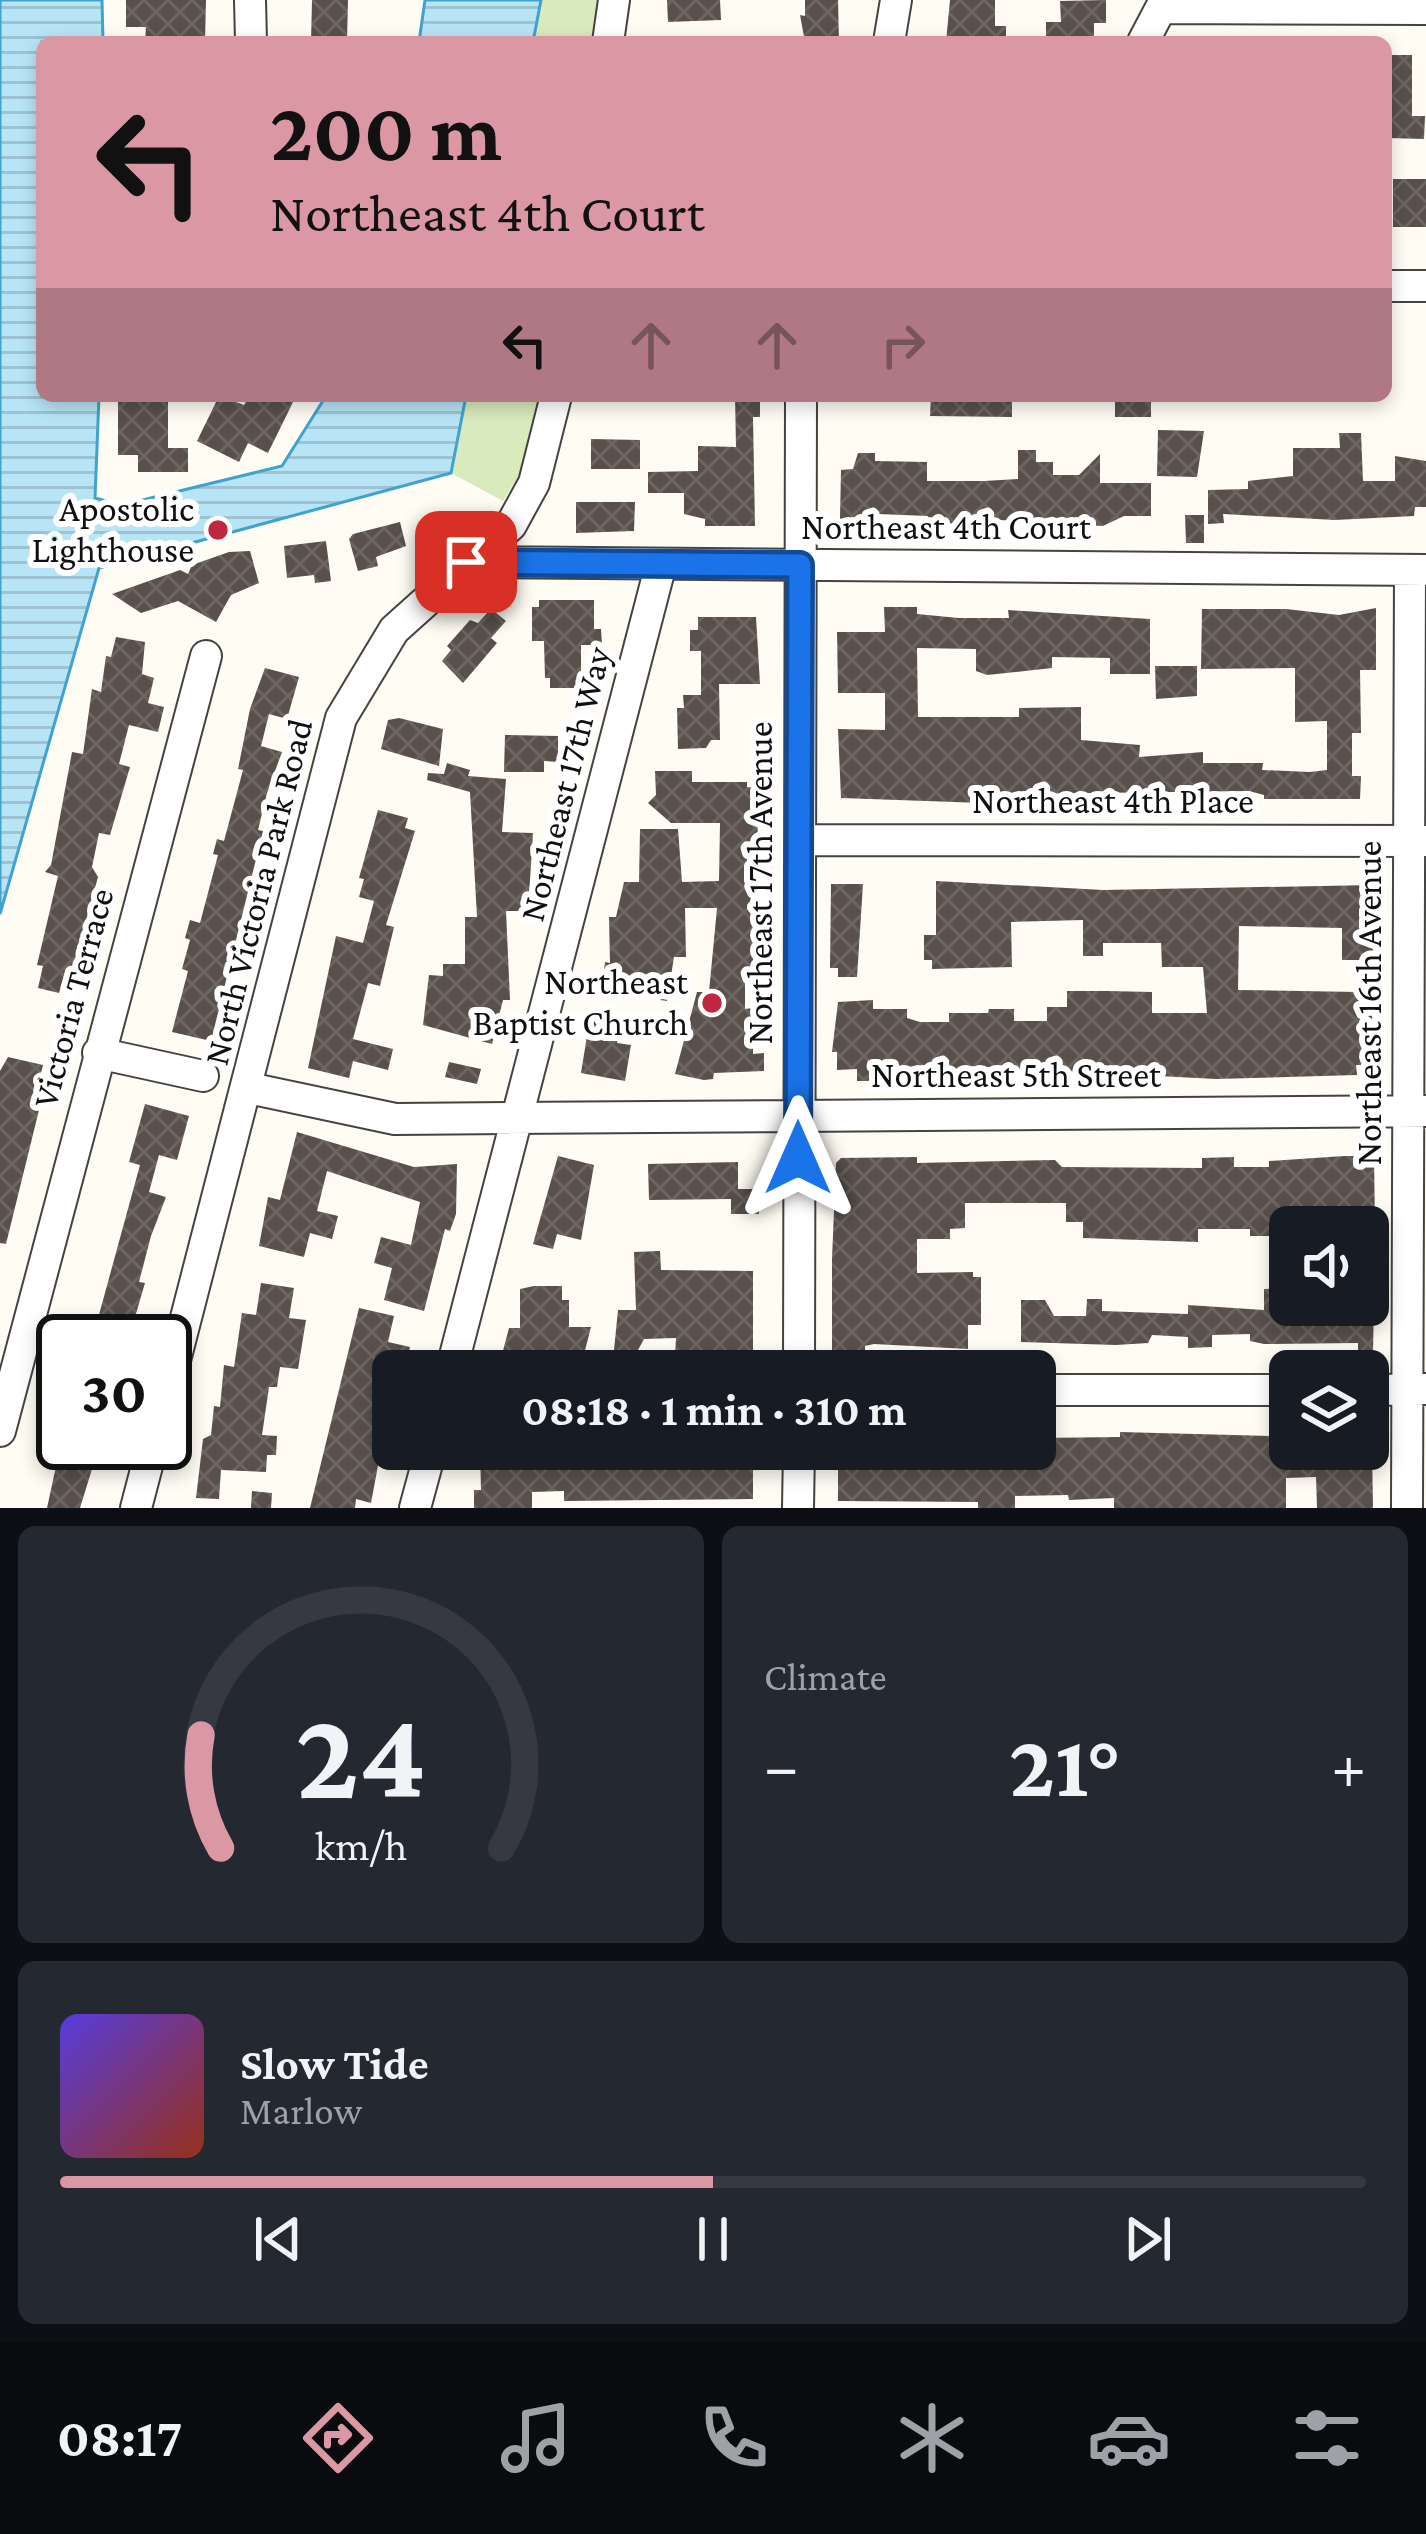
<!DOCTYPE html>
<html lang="en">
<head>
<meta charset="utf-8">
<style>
  :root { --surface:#171b24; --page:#242831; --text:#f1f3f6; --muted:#9ea1a6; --line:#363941; --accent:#db97a3 }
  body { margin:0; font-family:"Crimson Pro",serif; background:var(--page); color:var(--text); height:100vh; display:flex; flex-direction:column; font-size:45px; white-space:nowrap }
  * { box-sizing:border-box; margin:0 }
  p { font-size:39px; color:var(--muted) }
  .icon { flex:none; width:66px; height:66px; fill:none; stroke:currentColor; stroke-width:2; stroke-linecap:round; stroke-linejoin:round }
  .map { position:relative; height:1508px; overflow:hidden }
  .panel { display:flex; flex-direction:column; gap:18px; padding:18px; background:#0d0f14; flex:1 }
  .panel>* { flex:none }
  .top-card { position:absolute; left:36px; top:36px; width:1356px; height:366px; border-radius:18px; box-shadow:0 6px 18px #0003; background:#db97a3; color:#111; overflow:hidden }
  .buttons { position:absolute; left:1269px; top:1206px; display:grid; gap:24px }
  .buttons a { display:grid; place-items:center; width:120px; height:120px; border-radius:18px; background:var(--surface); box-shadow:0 6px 18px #0003; font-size:60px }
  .speed { position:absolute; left:36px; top:1314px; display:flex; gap:24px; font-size:60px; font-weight:700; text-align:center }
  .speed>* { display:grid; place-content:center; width:156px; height:156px; border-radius:50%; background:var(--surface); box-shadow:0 6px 18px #0003; line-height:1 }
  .speed .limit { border:6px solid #111; border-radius:18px; background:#fff; color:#111 }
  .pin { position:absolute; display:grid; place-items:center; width:102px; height:102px; color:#fff; margin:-51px; border-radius:24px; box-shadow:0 6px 18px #0006 }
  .me { position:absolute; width:132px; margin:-66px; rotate:0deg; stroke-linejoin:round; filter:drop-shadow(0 0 9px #0008) }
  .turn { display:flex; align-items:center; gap:42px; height:252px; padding:0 36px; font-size:54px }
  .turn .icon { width:156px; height:156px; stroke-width:2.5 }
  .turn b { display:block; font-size:84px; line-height:102px }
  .lanes { display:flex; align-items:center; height:114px; padding:0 36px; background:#0003; justify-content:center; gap:60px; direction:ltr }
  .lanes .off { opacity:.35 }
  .big { font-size:90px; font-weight:700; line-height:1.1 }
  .panel .card { flex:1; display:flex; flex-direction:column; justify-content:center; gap:18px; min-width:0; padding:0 42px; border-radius:18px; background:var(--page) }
  .panel .dial { align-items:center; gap:0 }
  .dial svg { height:312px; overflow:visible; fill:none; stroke:var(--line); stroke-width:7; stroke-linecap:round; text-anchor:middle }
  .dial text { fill:var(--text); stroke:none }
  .song { display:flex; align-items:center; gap:36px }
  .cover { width:144px; height:144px; border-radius:18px; background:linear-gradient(135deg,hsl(250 70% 55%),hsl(10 70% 35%)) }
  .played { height:12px; border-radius:6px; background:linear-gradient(90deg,var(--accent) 50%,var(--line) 50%) }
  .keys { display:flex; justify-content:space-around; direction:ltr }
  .heat { display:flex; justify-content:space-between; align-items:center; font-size:66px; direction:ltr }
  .panel .tiles { flex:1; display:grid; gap:18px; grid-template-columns:1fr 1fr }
  .card:last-child { grid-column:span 2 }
  .trip { position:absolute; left:372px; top:1350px; width:684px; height:120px; border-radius:18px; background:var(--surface); box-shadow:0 6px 18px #0003; font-weight:700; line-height:120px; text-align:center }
  .tabs { display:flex; height:192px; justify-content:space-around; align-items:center; background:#090b0e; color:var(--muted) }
  .tabs .icon { width:84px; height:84px }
  .tabs .active { color:var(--accent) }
  .tabs b { font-size:54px; color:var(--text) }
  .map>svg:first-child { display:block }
  .grass { fill:#d9eabc }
  .water { fill:url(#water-rules); stroke:#3fa3cd; stroke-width:3 }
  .building { fill:url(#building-cross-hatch) }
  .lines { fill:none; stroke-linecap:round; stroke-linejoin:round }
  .minor-casing { stroke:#434343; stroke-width:34 }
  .minor { stroke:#fff; stroke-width:30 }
  .route-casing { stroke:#114b97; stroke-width:30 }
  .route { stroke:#1a73e8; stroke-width:21 }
  .poi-dot { fill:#c1273e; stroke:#fff; stroke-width:4.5 }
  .labels { text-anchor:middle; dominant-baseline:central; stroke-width:12; stroke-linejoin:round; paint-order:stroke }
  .poi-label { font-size:36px; fill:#101010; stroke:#fff; text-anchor:end }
  .street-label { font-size:36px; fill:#101010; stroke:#fff }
</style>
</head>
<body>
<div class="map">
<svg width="1426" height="1508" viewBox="0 0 1426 1508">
  <defs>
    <pattern id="water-rules" width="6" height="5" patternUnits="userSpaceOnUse" patternTransform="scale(3)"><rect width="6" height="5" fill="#b8e5f6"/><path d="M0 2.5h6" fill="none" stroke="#9dc3d2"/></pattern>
    <pattern id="building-cross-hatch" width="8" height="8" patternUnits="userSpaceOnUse" patternTransform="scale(3)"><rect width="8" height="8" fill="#59504c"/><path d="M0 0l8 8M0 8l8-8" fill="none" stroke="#6c6561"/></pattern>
  </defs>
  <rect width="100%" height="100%" fill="#fffcf4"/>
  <path class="grass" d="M541,0H603L597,42H533Z
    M466,396H544L525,465L503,501L451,473Z"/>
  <path class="water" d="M0,0H102L103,42H42V396H99L95,498L122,505L282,466L326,396H466L451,473L99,568L0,914Z
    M425,0H541L533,42H419Z"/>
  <path class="building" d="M126,0H206L205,42H145L146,27H126Z
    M312,0H348L347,42H311Z
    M667,0H720L721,20L668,22Z
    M805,0H838L839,42H805L800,15L805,16Z
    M950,0H995V26H1006V42H946Z
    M1106,0V23H1094V42H1046V22H1061L1060,1Z
    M1386,55H1412V116H1425L1424,139L1386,138Z
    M1393,179H1426V227H1393Z
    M219,396L244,405L249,396H296L268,453L248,443L239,462L197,441Z
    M735,396H760V417H753L755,526H705V519L684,514V493H648V472L698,471V446L736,447Z
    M931,396H1012V417L930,416Z
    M1115,396H1151V417H1115Z
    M118,400L168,401V448H188V472H138V455H118Z
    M1158,430L1204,431L1197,477L1157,476Z
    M1339,433H1361L1363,481H1395V456L1426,461V507H1415L1414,516L1335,520L1223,514L1224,523L1208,524V490L1248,489V481L1293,476V448H1340Z
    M591,439L640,440V469H591Z
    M1018,450H1036V462H1053V475H1079L1100,454V483H1151V516H1124L1103,526L1000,520L928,525V516L878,514L876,521L840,519L841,470L853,469L858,453H875V461L927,462V481H984L1018,479Z
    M576,502H635L634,531L576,533Z
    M1185,515H1204V543H1186Z
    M400,522L406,546L376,557L378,566L358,571L349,539L353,534Z
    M326,541L331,581L315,583L314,575L287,578L284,546Z
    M250,551L259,583L231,595L216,622L178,601L141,613L112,594L180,570L188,574L192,565L229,552Z
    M539,600H594V629H601L602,645H581V688H550V678H545L544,641H532V607H539Z
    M884,607H917V614L959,618H1009L1008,610L1150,619V674H1110V658L1052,657V668L987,675L976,671V649L917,648L918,717H1019V708L1081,707V740L1140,745L1139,757L1203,752V763H1263L1262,770L1310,772L1327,770V721L1295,722V668L1201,669L1202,609H1286L1339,615L1376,608V670H1360L1361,733H1352V776H1361L1360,799H1264V795L1249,791L1011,794V804L841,798L838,729L885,730V693H838L837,632H885Z
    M491,609L506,621L491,638L497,643L463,683L442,661L451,650L447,646L470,620L478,623Z
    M698,617H756L760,684H719L720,740H711L706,748L678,749L677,708H684L683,695H701V651H690V630H698Z
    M116,637L145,642L142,674L154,678L148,703L164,707L158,732L129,725L119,764L130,767L110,835L99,833L92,867L98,877L72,971L66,969L59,993L38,988L43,966L37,965L58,876L45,872L51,865L72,752L83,754L92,689L101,692L106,656L111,657Z
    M1155,666H1197V696L1156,699Z
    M265,668L299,677L287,719L269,714L261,746L282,752L267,793L258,830L263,831L211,1041L172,1032L188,971L182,969L190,940L185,938L190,920L200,923L218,855L213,854L217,839L224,841L243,770L238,769L250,709Z
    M399,718L443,729L439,766L381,749L388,720Z
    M505,735L558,736V762L544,761V772H504Z
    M447,763L470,770L468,776L506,779L502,832L533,833L528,911H506L510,1000H503L492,1044L423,1025L429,975L443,976V964H465V917H477L470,792L427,780L428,773L444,774Z
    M655,771H692V782H747V787L757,788L758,847H773L772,871H753V977H745V1009L753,1008V1054L764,1053V1071L714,1073L713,1079L704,1080L675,1074L697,992H709L717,908H685L686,957H674L667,1001L639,997L641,986L603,981L605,962L610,963L609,917H616L624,882H639L640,829H678L682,882L719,881L720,823H671L648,803L656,795Z
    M378,810L408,818L405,828L415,831L386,925L394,927L380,986L368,983L353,1039L393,1049L388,1070L353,1061L349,1078L308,1068L336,936L363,943L374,901L359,897L364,879L359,878Z
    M936,881L1103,890L1373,885V960H1342V928L1239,926L1238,990L1359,992L1360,1014H1372L1373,1065H1356L1357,1075L1216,1079L968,1066L964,1073H873V1081H857V1069L837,1070V1052H832L838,1002L873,1000V1009H907V1018L920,1022H949V1013H988L989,1009H1014V1021H1047V1007H1067V991H1107L1152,992V1013H1207L1203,967H1162L1161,943H1103V956H1083V920L1011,922L1012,967L932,969V960H924V935H936Z
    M831,884H863L857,977H838V968H830Z
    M590,1017L620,1023L617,1043L631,1045L625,1081L581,1073Z
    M8,1057L43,1065L33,1105L40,1106L6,1244L0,1243V1071Z
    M449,1062L481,1069L477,1084L445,1077Z
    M145,1104L189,1116L177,1160L159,1155L149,1192L166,1197L151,1236L139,1282L145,1283L128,1341H99L94,1333L140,1165L129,1162Z
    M297,1132L414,1167L457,1164L456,1214L450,1231L445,1229L424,1311L384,1300L392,1268L374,1263L381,1237L411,1245L420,1202L327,1171L317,1211L338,1216L332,1239L310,1233L304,1257L259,1246L268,1197L280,1200Z
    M558,1156L594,1165L581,1240L557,1234L553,1249L533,1244Z
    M1344,1156H1374L1375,1227H1345V1222L1325,1219L1291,1221L1286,1236H1250V1229H1198V1242L1083,1238V1222H1066V1203H965V1228L950,1229V1239H917V1273L973,1272V1277H981V1325H968V1349L874,1344L865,1346V1355H832V1259L836,1163L841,1158L917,1157V1163L1055,1160L1062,1167L1202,1168V1158L1234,1157V1167H1269V1161Z
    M738,1162V1189H759V1214H731V1199L649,1200L648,1164Z
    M660,1251L661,1270L753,1271V1356L675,1355L676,1338L644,1339L638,1350H614L618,1310H636L634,1252Z
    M261,1283L294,1288L289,1318L306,1320L298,1369L280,1367L277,1387H269L262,1435L277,1436L276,1455H267L266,1472L221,1470L219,1499L196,1498L203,1439L211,1435L214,1406L220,1407L224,1365L234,1367L242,1313L256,1315Z
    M534,1286H562V1300H569V1327H591L582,1362H500L509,1328H520V1289Z
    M1290,1288V1305H1374L1373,1351H1358V1343L1264,1344L1250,1341V1334L1212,1335V1347L1188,1348V1337L1152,1335L1148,1343L1116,1345L1021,1342V1300H1045L1054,1316H1086L1087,1299H1102V1311L1188,1314V1305L1264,1310V1289Z
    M359,1308L394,1316L388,1342L410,1347L404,1370L393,1371L389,1441L383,1439L371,1503L356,1499L355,1508H310Z
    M1120,1432L1270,1436L1282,1439L1285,1461L1318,1462V1449H1372L1373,1508H1317L1316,1477L1286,1478V1508H1114V1498L1069,1500L1068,1495L1015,1496V1508H978V1502L838,1501V1449H1035V1438L1120,1437Z
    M61,1443H100L80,1508H47Z
    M480,1449L753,1450V1499L564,1501V1491L532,1492V1508H474V1490H481Z
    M252,1491L272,1493L271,1508H251Z"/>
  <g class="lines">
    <defs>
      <path id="minor" d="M250,0L251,42
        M1163,8L1426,9
        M608,42L614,0
        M889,42L896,0
        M1143,42L1165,0
        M1386,286H1426
        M466,562L1426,570
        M801,840L1426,841
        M98,1053L203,1076
        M249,1088L395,1119L1426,1111
        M451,1371L661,564
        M799,1371L801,396
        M1035,1390H1290
        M1368,1390L1426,1389
        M165,1399L341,718L394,630L511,525L534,483L556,396
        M0,1431L206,656
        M136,1508L153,1443
        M415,1508L431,1449
        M798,1508L799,1449
        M1407,1508L1410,570"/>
    </defs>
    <use href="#minor" class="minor-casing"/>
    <use href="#minor" class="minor"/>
  </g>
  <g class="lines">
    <defs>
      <path id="route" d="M466,562L800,565L798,1158"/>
    </defs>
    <use href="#route" class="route-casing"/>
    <use href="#route" class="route"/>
  </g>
  <g class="poi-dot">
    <circle cx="218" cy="530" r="12"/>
    <circle cx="712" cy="1003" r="12"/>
  </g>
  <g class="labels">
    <g class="poi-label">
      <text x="194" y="509">Apostolic<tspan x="194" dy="41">Lighthouse</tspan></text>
      <text x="688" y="982">Northeast<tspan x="688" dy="41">Baptist Church</tspan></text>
    </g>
    <g class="street-label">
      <text x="946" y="527">Northeast 4th Court</text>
      <text transform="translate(565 784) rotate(-76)">Northeast 17th Way</text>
      <text x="1113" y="801">Northeast 4th Place</text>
      <text transform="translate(760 883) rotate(-90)">Northeast 17th Avenue</text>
      <text transform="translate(258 892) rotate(-76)">North Victoria Park Road</text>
      <text transform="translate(73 998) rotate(-75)">Victoria Terrace</text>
      <text transform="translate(1369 1003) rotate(-90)">Northeast 16th Avenue</text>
      <text x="1016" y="1075">Northeast 5th Street</text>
    </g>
  </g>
</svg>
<div class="buttons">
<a><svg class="icon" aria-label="sound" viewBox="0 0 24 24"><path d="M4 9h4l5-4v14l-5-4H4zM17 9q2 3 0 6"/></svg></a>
<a><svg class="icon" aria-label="layers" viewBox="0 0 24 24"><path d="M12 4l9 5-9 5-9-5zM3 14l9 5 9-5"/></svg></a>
</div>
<div class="speed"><div class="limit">30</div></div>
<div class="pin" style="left:466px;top:562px;background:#d93025"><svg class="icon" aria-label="arrive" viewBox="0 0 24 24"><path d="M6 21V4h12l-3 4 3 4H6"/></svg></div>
<svg class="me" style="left:798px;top:1158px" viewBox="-20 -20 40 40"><path d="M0-17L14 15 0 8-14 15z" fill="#1a73e8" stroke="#fff" stroke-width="4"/></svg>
<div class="trip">08:18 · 1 min · 310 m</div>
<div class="top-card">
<div class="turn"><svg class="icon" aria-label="left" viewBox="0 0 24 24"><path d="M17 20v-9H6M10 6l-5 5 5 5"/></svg><div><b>200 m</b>Northeast 4th Court</div></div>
<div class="lanes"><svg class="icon" aria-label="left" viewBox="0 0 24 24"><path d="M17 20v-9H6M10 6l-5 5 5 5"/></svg><svg class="icon off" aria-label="ahead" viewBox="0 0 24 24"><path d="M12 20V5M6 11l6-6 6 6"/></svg><svg class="icon off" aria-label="ahead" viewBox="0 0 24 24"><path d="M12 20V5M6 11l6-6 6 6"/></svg><svg class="icon off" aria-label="right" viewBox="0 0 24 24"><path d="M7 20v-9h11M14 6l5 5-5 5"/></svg></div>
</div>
</div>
<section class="panel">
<div class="tiles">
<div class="card dial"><svg viewBox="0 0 100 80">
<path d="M14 69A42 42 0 1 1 86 69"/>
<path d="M14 69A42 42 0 0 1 9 40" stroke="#db97a3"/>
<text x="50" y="56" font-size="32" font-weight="700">24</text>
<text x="50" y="72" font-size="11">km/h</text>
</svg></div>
<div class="card"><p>Climate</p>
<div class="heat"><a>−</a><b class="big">21°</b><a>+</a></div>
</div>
<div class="card">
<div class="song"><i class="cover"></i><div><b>Slow Tide</b><p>Marlow</p></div></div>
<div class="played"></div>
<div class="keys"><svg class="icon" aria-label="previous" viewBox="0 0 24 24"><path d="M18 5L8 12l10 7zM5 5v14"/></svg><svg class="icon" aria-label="pause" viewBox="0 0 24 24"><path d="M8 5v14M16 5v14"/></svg><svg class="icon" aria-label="next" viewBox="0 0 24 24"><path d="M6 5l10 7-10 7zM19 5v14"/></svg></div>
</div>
</div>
</section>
<nav class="tabs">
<b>08:17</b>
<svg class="icon active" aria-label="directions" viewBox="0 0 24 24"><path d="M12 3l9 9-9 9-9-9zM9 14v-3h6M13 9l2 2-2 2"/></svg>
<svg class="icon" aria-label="music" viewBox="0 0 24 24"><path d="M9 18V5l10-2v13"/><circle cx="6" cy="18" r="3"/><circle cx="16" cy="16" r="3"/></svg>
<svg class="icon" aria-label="phone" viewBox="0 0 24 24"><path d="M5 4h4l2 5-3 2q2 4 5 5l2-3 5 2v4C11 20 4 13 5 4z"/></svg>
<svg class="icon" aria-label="climate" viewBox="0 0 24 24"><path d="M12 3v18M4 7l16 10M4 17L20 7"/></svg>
<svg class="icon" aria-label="car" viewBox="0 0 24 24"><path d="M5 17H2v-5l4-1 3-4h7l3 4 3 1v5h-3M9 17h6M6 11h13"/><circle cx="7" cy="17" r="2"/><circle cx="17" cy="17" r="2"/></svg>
<svg class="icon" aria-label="filters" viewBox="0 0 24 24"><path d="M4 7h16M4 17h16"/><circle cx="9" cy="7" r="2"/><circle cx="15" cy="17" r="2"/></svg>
</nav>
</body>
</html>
